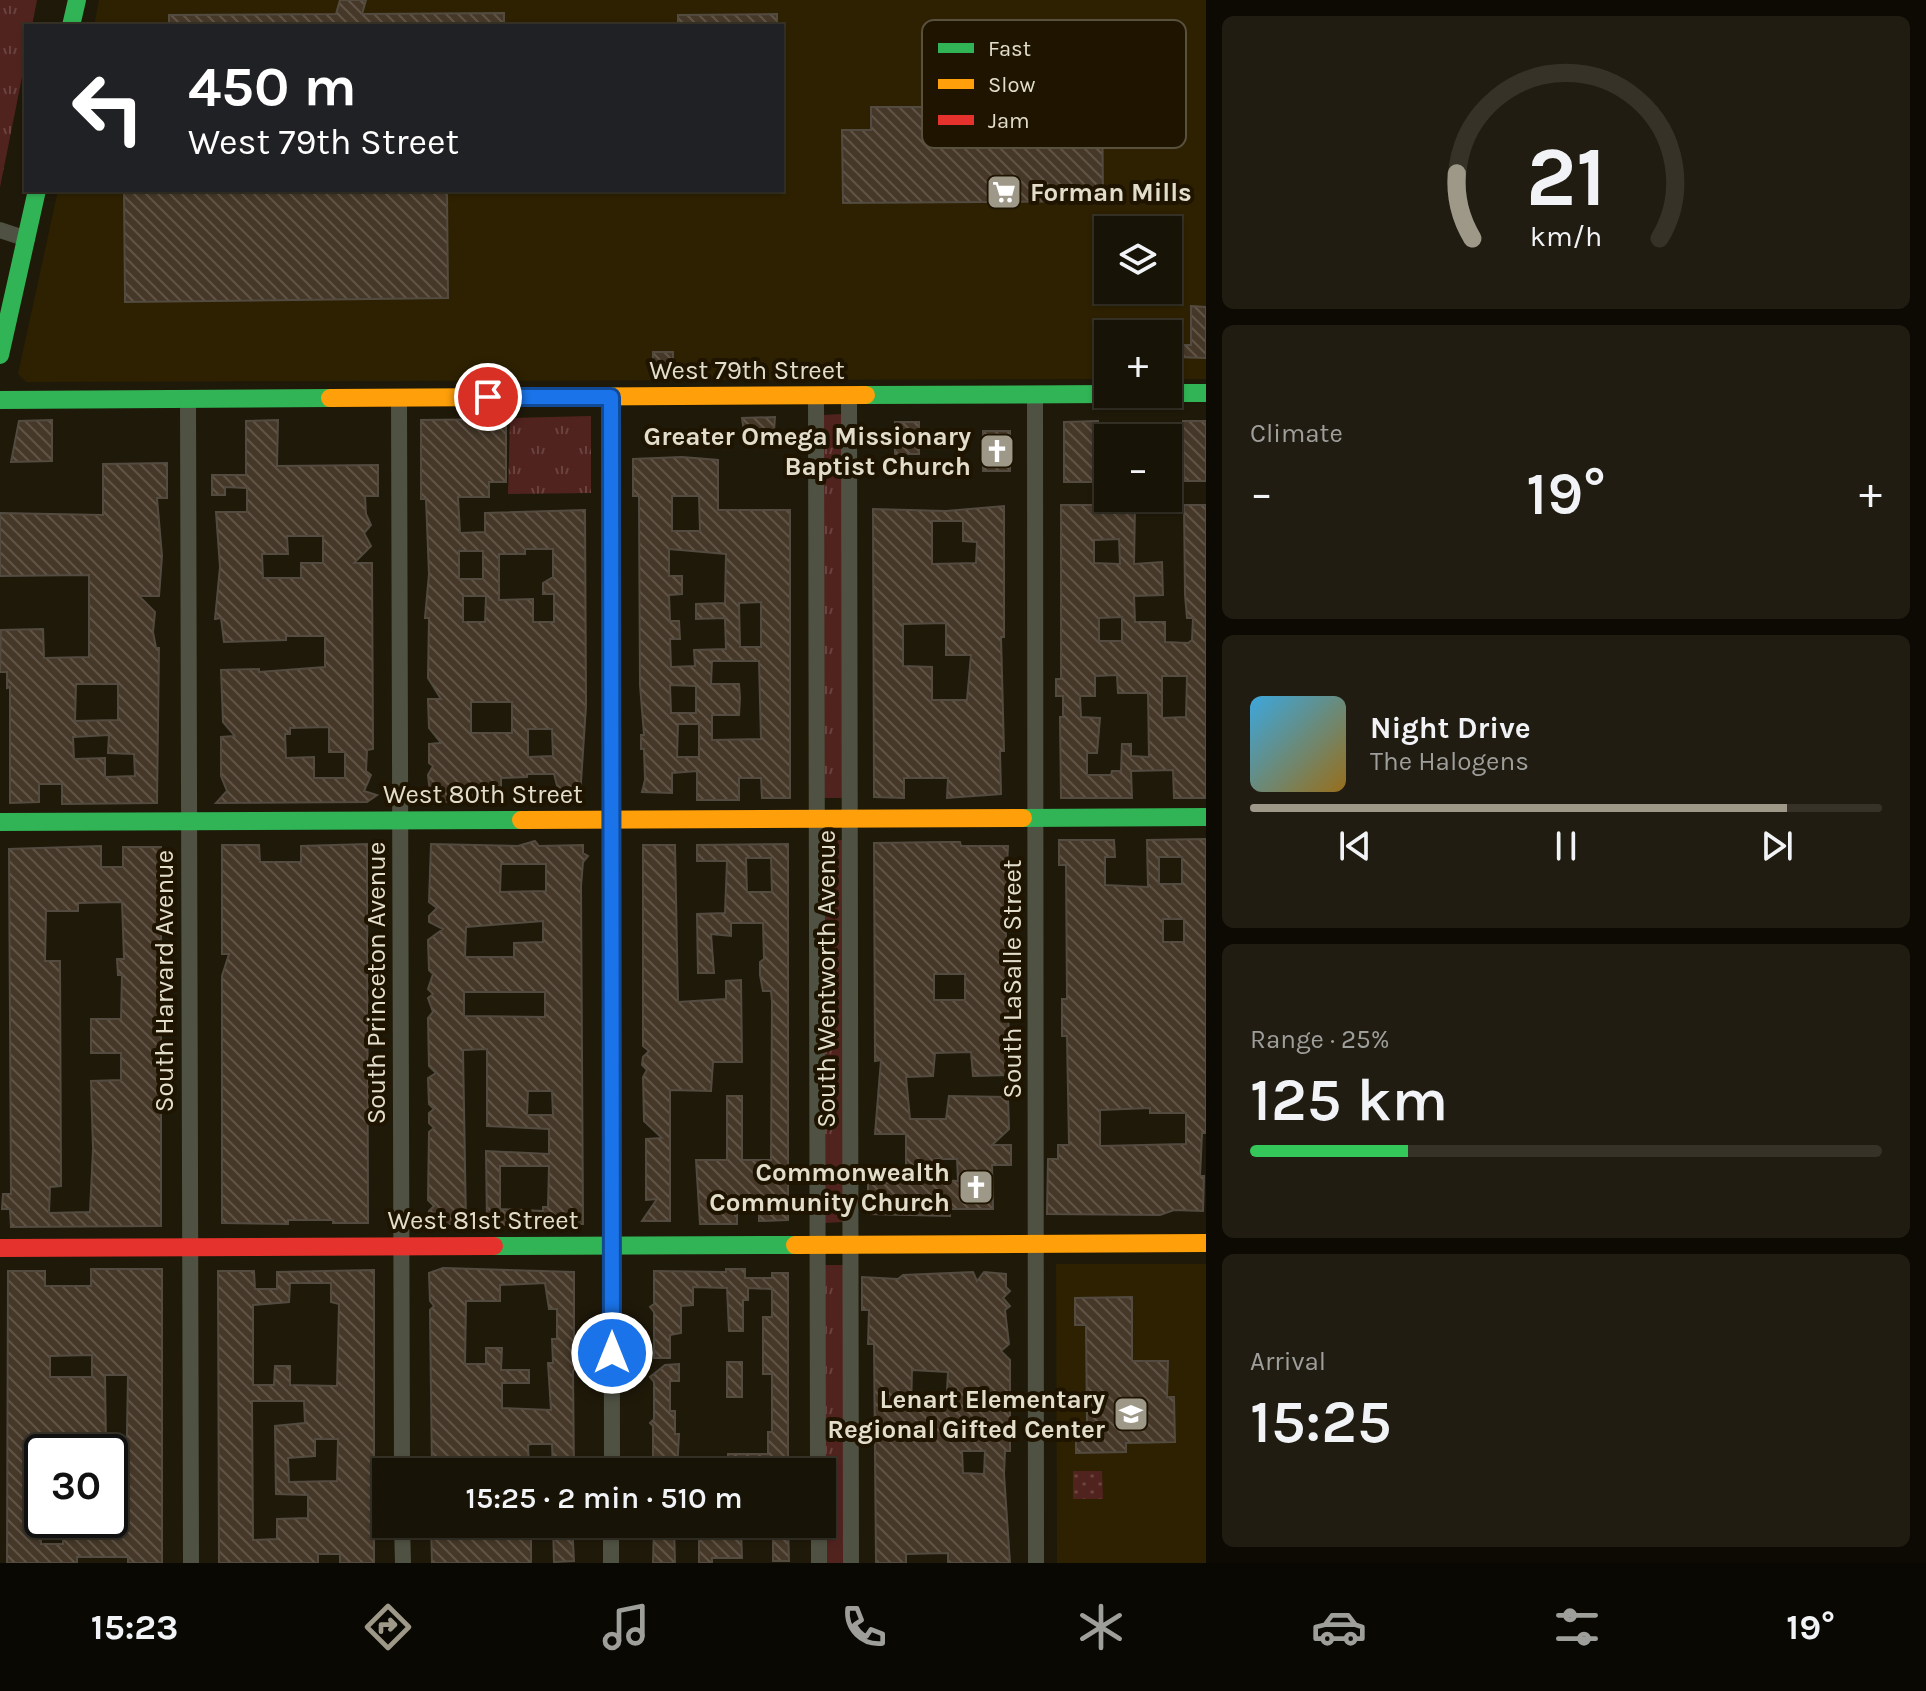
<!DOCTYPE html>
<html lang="en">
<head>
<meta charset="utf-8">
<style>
  :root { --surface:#171307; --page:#201c11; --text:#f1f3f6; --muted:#9e9e9b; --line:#363228; --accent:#9e9888 }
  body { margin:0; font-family:Karla,sans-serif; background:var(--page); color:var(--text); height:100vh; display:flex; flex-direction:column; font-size:30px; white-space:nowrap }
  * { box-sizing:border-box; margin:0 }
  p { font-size:26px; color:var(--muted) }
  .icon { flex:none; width:44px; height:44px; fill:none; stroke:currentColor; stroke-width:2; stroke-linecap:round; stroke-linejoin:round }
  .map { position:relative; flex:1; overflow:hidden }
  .panel { display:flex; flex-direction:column; gap:16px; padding:16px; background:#0d0a04; width:720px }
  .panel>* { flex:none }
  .top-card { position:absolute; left:24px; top:24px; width:760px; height:168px; border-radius:0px; box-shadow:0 2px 6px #0004,0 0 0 2px var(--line); background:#202124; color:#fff; overflow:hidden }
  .controls { position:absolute; left:1094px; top:216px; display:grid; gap:16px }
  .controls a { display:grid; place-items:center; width:88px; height:88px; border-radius:0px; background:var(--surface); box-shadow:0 2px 6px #0004,0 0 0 2px var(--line); font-size:40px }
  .speed { position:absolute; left:24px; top:1434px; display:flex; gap:16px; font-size:40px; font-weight:700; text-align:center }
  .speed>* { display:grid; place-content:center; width:104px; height:104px; border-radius:50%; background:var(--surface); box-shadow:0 2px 6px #0004,0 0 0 2px var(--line); line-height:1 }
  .speed .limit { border:4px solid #111; border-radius:12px; background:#fff; color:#111 }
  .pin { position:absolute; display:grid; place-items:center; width:68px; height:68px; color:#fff; margin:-34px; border:4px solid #fff; border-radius:50%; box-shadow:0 2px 8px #0007 }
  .me { position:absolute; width:88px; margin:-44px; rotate:0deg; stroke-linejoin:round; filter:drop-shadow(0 0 6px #0008) }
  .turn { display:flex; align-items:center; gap:28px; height:168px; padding:0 32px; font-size:36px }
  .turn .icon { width:104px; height:104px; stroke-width:2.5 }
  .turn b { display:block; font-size:56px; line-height:68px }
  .big { font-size:60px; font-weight:600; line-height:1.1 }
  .panel .card { flex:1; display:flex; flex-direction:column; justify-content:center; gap:12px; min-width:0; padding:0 28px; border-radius:12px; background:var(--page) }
  .panel .dial { align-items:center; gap:0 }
  .dial svg { height:208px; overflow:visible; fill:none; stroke:var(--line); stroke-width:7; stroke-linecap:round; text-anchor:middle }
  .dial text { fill:var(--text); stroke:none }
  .song { display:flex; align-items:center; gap:24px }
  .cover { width:96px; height:96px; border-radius:12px; background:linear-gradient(135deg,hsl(200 70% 55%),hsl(40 70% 35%)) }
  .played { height:8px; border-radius:4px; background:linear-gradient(90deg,var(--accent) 85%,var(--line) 85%) }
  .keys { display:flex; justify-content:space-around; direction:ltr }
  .heat { display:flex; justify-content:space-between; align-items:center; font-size:44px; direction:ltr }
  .charge { height:12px; border-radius:6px; background:linear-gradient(90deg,#34c759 25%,var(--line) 0) }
  .trip { position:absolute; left:372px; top:1458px; width:464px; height:80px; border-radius:0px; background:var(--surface); box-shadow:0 2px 6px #0004,0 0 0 2px var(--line); font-weight:600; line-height:80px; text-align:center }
  .tab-bar { display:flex; height:128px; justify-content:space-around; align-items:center; background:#090803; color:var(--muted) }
  .tab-bar .icon { width:56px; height:56px }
  .tab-bar .selected { color:var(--accent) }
  .tab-bar b { font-size:36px; color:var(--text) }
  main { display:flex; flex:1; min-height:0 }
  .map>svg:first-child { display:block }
  .built { fill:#2d2101; fill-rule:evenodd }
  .grass { fill:url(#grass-tufts) }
  .park { fill:url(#park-dots) }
  .building { fill:url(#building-back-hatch); stroke:#534b40; stroke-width:2; fill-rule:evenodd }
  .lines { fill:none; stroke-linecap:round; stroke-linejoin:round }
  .street { stroke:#4f5242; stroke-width:16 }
  .fast { stroke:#30b455; stroke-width:18 }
  .slow { stroke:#ff9f0a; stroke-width:18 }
  .jam { stroke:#e5322d; stroke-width:18 }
  .route-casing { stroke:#114b97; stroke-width:20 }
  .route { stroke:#1a73e8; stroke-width:14 }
  .labels { text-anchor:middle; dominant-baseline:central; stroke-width:8; stroke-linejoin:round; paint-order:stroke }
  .poi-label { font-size:26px; font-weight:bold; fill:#e3ddcc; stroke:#1e1400; text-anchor:end }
  .street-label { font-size:26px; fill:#e3ddcc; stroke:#1e1400 }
  .key { fill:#1e1400; stroke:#59503d; stroke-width:2 }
  .key-label { font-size:22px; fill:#e3ddcc }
</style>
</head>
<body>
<main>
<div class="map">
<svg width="1206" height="1563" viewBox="0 0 1206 1563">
  <defs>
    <pattern id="grass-tufts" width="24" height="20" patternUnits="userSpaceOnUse" patternTransform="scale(2)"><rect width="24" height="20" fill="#51231f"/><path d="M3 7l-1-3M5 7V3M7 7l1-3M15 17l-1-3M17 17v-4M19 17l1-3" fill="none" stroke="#6a423e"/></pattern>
    <pattern id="park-dots" width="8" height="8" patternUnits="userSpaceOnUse" patternTransform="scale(2)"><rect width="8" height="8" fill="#51231f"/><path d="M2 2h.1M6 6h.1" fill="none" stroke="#6a423e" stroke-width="1.8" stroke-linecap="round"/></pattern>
    <pattern id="building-back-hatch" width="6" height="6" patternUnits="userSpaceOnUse" patternTransform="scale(2)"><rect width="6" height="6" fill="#453828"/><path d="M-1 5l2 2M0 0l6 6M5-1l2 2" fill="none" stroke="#605446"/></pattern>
  </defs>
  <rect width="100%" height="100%" fill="#1f1909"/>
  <path class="built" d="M99,0H1206V379H1168V334H1108V379L26,382L18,374L58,190H782V26H94ZM1108,230H1168V290H1108Z
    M1056,1264H1206V1563H1057Z"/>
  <path class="grass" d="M0,0H37L32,26H26V57L0,187Z
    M843,414V798H823V415Z
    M591,416V493L508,494L510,418Z
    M823,840H843V1222L824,1223Z
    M825,1265H843L845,1563H826Z"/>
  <path class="park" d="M1073,1471H1102L1103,1499H1073Z"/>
  <path class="building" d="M340,0H366L362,14L504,13V26H169V15L336,14Z
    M777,14V26H678V15Z
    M989,68L1094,71L1102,78L1103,201L843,203L842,130H871V107H936L935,71Z
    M124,190H447L448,298L125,302Z
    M1191,306L1206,307V358L1178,357V345H1191Z
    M653,352H673V372H653Z
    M775,417L773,446L746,445L742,418Z
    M506,419V482H489V497H458L460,533L485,532V513L585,510L586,706L580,797H560L554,774H527V777L501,778V801L431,802L428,775L433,766L429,763V744L441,743L429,728L428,699H441L428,678L429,618H425L429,574L426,499H421V420ZM525,549H553V577L543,583V594H554V622H533V599L499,600V554H525ZM459,551H483V579H459ZM463,596H486L485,622H463ZM471,702H512V733H471ZM528,729H552L553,756L528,757Z
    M52,420V461L11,462L19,421Z
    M278,420L277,466L378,465V496H365L366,514L371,525L364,533L371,546L354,563H372L373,749L367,750L366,771L371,775L364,791L377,795L367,802L216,803L227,791L221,776V737L235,736L223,722L221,670L259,669V672L325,667V636H286V640L224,642L221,618L215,619L220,567L216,512H247V488L225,487V495H212V475H246V421ZM287,536H323V563H301V578H263L262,554H288ZM329,727V752H345V778H314V757L286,758L285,734H290V728Z
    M1098,421V482H1064V422Z
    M1183,421H1206V481H1184Z
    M895,422H919V454H895Z
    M983,431H1010V471H983Z
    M682,457L718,460V510H790V798H762L761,778H739V800H697V771L672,773V793L642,792L645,780L644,749H641V735H644L640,685L639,496H633V459ZM672,496H699L700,531H672ZM669,549L726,554L725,603L696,604V619L725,618L726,649L694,650L695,666L671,667L670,639H680L679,621H670L669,595L682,594V576H669ZM761,602V647H740L739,603ZM712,661H759L761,739L712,740V715H739L740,698L739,684H711ZM670,685L696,686V713H671ZM678,724H699V757H677Z
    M167,463V498H157L162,556L159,596H139L155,612L153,632L156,648H159L157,803L62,804V784H39V802L10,803V687L7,688V672H0L1,630L43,629L44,658L89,657V575L0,576V513L103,515V464ZM76,684H118V720L75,721ZM109,735L108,753L134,754L135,776L105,777V758L74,759L73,737Z
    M1061,505H1135L1134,564L1162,562L1163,595L1134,596L1135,622H1165V642L1188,643L1192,640L1193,618H1187L1185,595L1184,505H1206V798H1174L1173,770L1131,771L1132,798H1061L1060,717H1063V696H1056V679H1061ZM1119,539L1120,564L1094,563V540ZM1122,617V641H1099V618ZM1117,675L1118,693H1148L1149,757L1131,756V744H1122L1121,771H1112L1111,775H1087V753H1097L1100,718L1081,717L1080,696H1095V676ZM1162,676H1187L1186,717L1162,718Z
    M1004,506V637H1001L1004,751H1000L1001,794L947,798L948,778H904V798L874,797L873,509L946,511ZM932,521H963V541L977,542L976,563L932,564ZM946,623V655H971L967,700H932V667L903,666V624Z
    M1206,839V1133H1202L1200,1176H1204L1203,1211L1174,1210L1160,1215L1047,1214L1048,1159H1058V1145H1069L1067,1036H1062V999H1067L1066,865H1059V840H1114L1115,857H1105V885L1148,887L1147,840ZM1159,857H1182V884H1159ZM1163,919H1184V942H1163ZM1150,1108V1113H1186V1144L1100,1146V1110Z
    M535,841L539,846L583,845V853L588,856L583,862L581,886L583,1224L487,1225L486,1151L549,1154V1129L487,1126V1049L463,1050L466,1224H428L429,1211L434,1206L428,1200L429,1132L434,1128L429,1123V1113L434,1109L429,1104L428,1078L436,1073L429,1066L428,1018L433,1012L428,998L433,994L428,989L433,974L429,970L428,940L443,929L429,922V916L437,908L429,902L431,844L518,846ZM501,864H546V891L500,892ZM543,921V942L514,943V957H465L466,927ZM464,992H545V1017L464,1016ZM528,1091H552L553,1115H527ZM500,1166H549L548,1207H543V1211L500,1209Z
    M945,842H960L961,846H1008L1005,904L1010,1075L973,1076L971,1052L935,1053L933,1076L906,1077L910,1119H946L949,1096L1008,1097L1009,1129L992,1145H1011V1165H992L993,1209H950V1216L868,1214V1183H889L888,1178H906V1134H875L881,1060L875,1061L874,843ZM934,974H965V1000H934ZM935,1159H957L958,1181L935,1180Z
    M367,844L368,1223H333V1220H288V1224L222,1223V976L229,954H222V845H259L260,862H301V846Z
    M788,844V1220L759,1221V1200L737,1199V1224H700L696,1160H727V1096H742V1160H771L772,1002L771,991H763L760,975V962L764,959L763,923H731V936L711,934L714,973H698L697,914L725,913L727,861H697V845ZM746,858H771L772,892H747Z
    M643,845H675L678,1002L726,999V981L741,980L742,1062H713L711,1091L670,1090V1221H642L657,1199L646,1200V1139L662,1138L644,1121L643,1077L647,1070L642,1065L643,1057L649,1051L643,1046Z
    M101,846V867H123V847H161L160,864H157L161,937V1226L11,1227L10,1209H2L3,1194H11L9,849ZM122,902L124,959H117L118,975H122L121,1019H91V1053H121V1080L91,1081L93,1149L90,1212L49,1213L50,1187L61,1186L60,961H45L46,911H78V903Z
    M443,1268L574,1272V1363L577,1366L573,1371L574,1470L553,1471L552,1444H531L528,1445L529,1467L501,1468V1472H432L430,1310L434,1306L430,1301L429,1273ZM545,1283L549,1309H557V1339H552L553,1363H548L551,1410L502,1408V1383H529V1370H501L502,1348H486V1364H465L466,1301H500V1285Z
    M91,1269H162V1563H128V1557H77V1563H7L8,1271H45V1286H91ZM92,1355V1377H50V1356ZM105,1375H128L126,1488L110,1489V1520L63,1525V1544H41L42,1445H62V1452L106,1449Z
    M726,1269H745V1278H772V1273H788V1471L698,1472V1460H728V1454H768V1432H772V1374H763V1317H772V1289L748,1288V1300H743V1331H729L727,1288L693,1287V1305L681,1306V1333L670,1335V1358H654V1312L650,1307L654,1304V1271L726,1272Z
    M374,1270V1563H340V1554H318V1563H219L218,1271H254L255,1289H277V1272ZM290,1283H331V1302L339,1304L337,1386L290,1385V1366H275L274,1385H253V1305L289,1302ZM252,1401H304L305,1423L275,1426L276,1494L308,1495V1518L277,1519V1539L253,1540ZM315,1439H338L337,1481L289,1482L288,1458L315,1456Z
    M973,1272L977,1281L984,1272L1006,1274V1287L1010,1291L1003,1298L1010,1306L1005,1310L1009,1344L1001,1351L1010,1360V1451H1005L1004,1474L1010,1563H948V1553L906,1554V1563H876L874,1344H868L869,1310H862V1277L898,1279L903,1275ZM912,1370L948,1372L946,1408H911ZM962,1451H985L984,1474L963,1473Z
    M1132,1297V1361H1168L1167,1397H1174L1175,1442L1126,1443V1452L1076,1453V1426H1087L1086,1325H1075V1298Z
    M727,1362H742V1397H727Z
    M679,1364V1381H670V1411H675V1434H679L677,1472H653V1426L650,1423L654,1419V1382L650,1377L665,1365Z
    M431,1524H465V1538H487V1524L531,1525V1563H432Z
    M553,1524H572L574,1561L554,1562Z
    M768,1524H788L789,1561H773V1539H768Z
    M674,1525L675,1563H653L654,1526Z
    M699,1528L741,1529L742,1558H712V1563H699Z"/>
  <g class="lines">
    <path class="street" d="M0,230L27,239
      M1035,394L1036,1563
      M816,396L818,1472
      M849,396L851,1563
      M611,397L612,1472
      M399,398L402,1472
      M188,399L191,1563
      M402,1524L403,1563
      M819,1524V1563
      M611,1563V1524"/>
    <path class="fast" d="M71,26L77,0
      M0,355L37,190
      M1168,393H1206
      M866,395L1111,394
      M0,400L330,398
      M1023,818L1206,817
      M0,822L521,820
      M494,1246L795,1245"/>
    <path class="slow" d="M330,398L866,395
      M521,820L1023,818
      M795,1245L1206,1243"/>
    <path class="jam" d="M0,1248L494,1246"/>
  </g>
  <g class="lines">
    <defs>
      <path id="route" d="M488,397H611L612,1353"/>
    </defs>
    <use href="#route" class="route-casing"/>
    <use href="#route" class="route"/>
  </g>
  <defs>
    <symbol id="supermarket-square" viewBox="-11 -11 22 22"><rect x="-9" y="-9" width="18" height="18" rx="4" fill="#9e9888" stroke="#1e1400"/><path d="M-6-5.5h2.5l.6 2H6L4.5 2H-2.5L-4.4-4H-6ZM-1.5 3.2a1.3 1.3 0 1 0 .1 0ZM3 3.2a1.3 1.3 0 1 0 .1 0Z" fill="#fff"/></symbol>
    <symbol id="church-square" viewBox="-11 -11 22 22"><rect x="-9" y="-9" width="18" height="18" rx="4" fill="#9e9888" stroke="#1e1400"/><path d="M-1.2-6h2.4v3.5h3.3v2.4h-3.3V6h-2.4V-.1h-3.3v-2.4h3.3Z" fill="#fff"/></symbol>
    <symbol id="school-square" viewBox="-11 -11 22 22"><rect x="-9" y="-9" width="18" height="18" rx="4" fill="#9e9888" stroke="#1e1400"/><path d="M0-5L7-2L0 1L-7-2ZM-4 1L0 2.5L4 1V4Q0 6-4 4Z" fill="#fff"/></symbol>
  </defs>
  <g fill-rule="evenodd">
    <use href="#supermarket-square" x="984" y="172" width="40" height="40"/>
    <use href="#church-square" x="977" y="431" width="40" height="40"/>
    <use href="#church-square" x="956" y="1167" width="40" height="40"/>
    <use href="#school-square" x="1111" y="1394" width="40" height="40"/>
  </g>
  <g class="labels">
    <g class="poi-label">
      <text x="1030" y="192" text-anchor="start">Forman Mills</text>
      <text x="971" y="436">Greater Omega Missionary<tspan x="971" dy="30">Baptist Church</tspan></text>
      <text x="950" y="1172">Commonwealth<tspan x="950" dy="30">Community Church</tspan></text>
      <text x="1105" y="1399">Lenart Elementary<tspan x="1105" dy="30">Regional Gifted Center</tspan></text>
    </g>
    <g class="street-label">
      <text x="747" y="370">West 79th Street</text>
      <text x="483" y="794">West 80th Street</text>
      <text transform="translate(826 979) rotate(-90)">South Wentworth Avenue</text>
      <text transform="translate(1012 979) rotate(-90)">South LaSalle Street</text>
      <text transform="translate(164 981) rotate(-90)">South Harvard Avenue</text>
      <text transform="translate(376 983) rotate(-90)">South Princeton Avenue</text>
      <text x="483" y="1220">West 81st Street</text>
    </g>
  </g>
  <rect x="922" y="20" width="264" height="128" rx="12" class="key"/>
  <rect x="938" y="43" width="36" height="10" fill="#30b455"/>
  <rect x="938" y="79" width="36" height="10" fill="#ff9f0a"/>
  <rect x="938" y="115" width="36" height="10" fill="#e5322d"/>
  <g class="key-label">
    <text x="988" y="56">Fast</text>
    <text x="988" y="92">Slow</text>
    <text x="988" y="128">Jam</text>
  </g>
</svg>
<div class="controls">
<a><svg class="icon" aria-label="layers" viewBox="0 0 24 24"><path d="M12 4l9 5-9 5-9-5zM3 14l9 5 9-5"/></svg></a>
<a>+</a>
<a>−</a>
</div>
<div class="speed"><div class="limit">30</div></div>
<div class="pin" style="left:488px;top:397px;background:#d93025"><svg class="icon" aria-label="arrive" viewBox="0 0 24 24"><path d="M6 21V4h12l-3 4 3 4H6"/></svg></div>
<svg class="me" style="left:612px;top:1353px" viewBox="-20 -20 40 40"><circle r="17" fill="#1a73e8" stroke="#fff" stroke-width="3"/><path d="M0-11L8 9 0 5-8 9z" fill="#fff"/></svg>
<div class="trip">15:25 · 2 min · 510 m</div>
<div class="top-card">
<div class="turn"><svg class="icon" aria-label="left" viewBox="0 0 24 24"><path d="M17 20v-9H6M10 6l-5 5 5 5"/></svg><div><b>450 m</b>West 79th Street</div></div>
</div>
</div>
<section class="panel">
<div class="card dial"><svg viewBox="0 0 100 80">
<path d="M14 69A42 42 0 1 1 86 69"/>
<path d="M14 69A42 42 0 0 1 8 44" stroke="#9e9888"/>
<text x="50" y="56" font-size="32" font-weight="700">21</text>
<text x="50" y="72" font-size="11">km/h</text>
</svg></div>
<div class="card"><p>Climate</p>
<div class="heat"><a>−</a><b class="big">19°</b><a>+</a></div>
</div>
<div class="card">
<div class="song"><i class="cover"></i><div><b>Night Drive</b><p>The Halogens</p></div></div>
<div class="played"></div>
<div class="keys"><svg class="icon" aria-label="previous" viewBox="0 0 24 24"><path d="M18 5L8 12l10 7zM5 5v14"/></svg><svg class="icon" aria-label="pause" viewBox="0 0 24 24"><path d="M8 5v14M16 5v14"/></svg><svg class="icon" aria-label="next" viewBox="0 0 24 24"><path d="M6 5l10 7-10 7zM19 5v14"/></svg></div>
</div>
<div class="card"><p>Range · 25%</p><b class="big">125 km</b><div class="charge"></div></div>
<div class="card"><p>Arrival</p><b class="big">15:25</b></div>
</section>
</main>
<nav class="tab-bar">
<b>15:23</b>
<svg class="icon selected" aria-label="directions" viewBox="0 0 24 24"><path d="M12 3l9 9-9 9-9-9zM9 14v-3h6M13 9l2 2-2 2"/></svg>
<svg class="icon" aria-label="music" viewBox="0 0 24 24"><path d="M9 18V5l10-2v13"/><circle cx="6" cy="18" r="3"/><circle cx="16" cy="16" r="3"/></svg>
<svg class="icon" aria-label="phone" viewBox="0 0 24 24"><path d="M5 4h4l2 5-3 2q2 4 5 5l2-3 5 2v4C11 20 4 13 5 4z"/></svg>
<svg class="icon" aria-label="climate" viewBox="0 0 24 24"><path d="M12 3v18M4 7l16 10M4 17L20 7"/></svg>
<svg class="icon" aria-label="car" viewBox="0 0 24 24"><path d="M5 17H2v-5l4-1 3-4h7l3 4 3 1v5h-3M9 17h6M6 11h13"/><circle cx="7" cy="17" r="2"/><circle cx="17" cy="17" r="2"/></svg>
<svg class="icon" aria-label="filters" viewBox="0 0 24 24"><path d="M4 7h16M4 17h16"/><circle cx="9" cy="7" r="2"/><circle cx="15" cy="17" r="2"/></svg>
<b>19°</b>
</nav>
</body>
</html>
